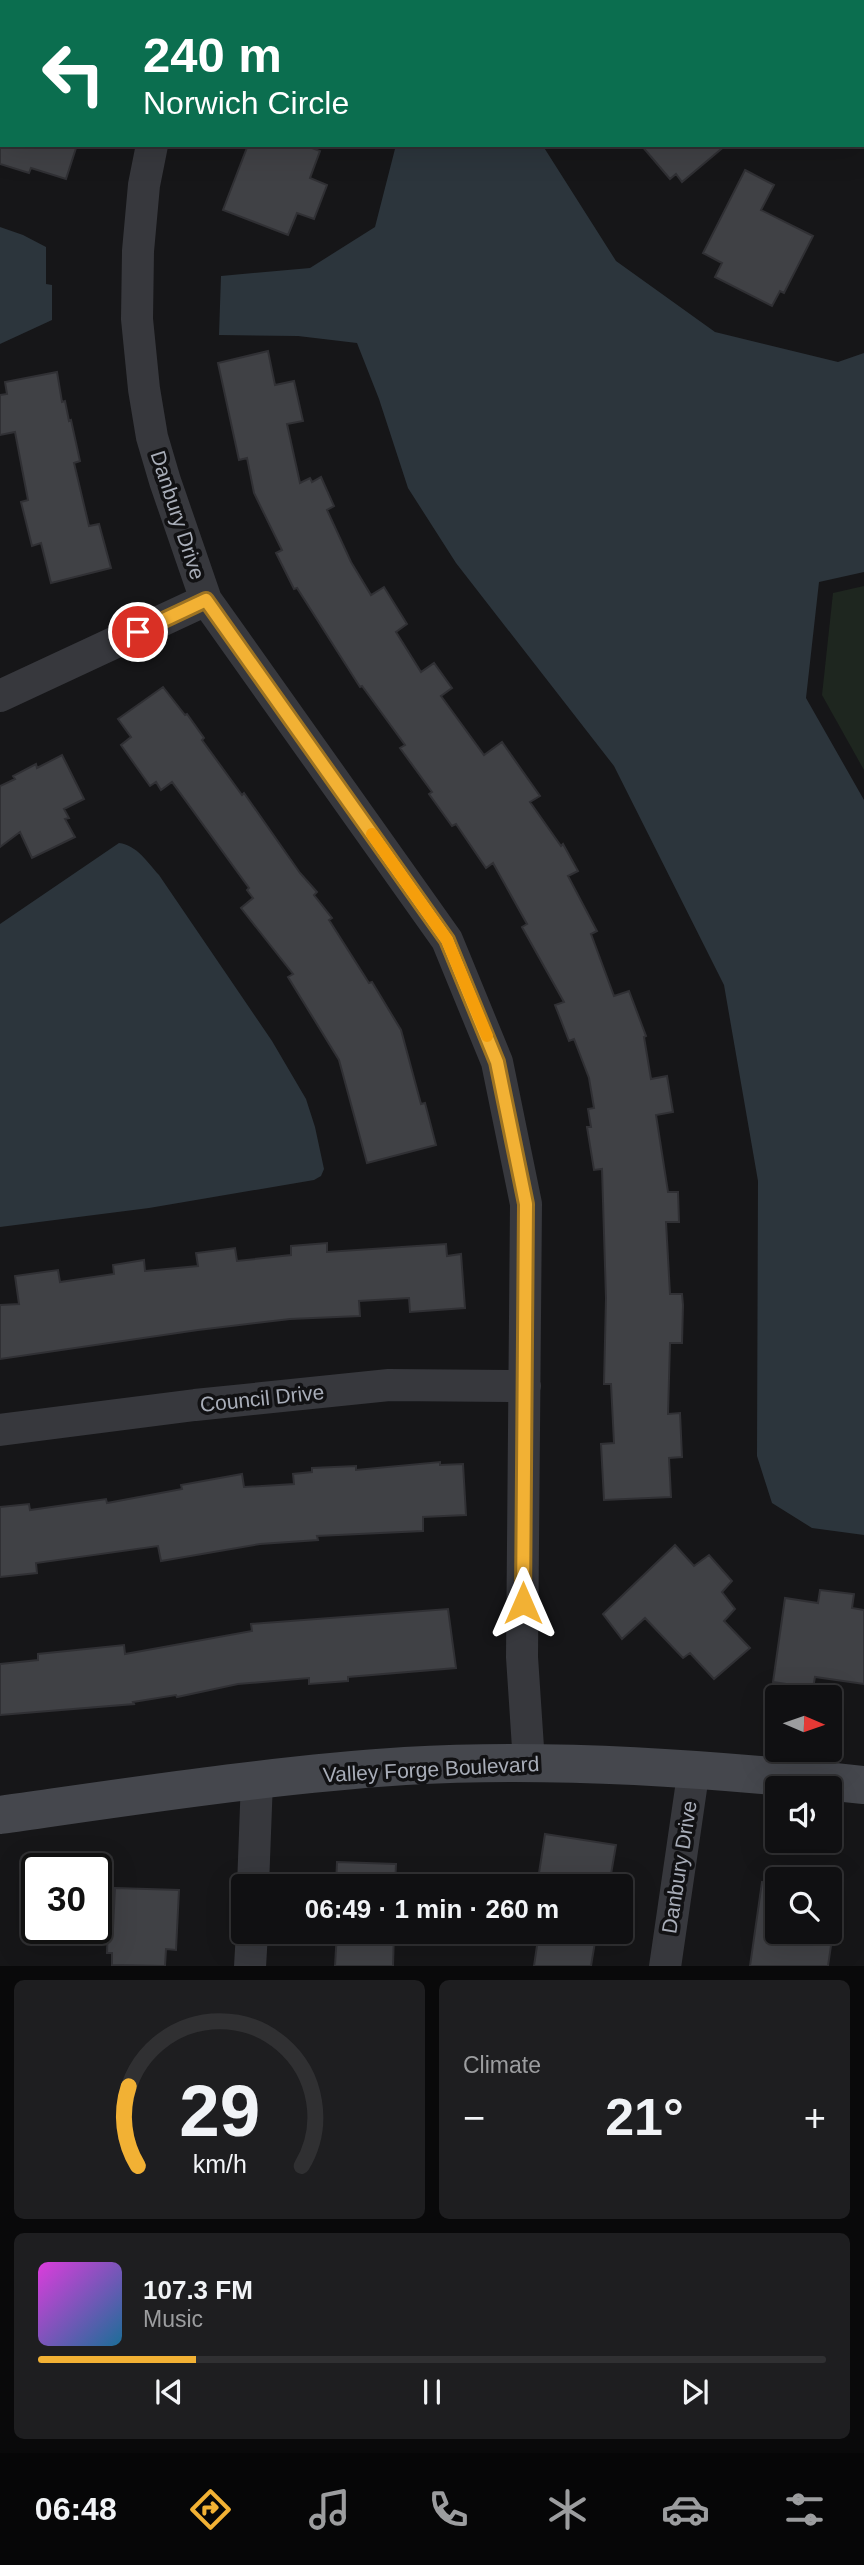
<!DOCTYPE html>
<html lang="en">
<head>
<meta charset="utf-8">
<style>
  :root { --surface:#101012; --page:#1e1e20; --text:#f1f3f6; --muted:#9c9d9f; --line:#303032; --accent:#f2b134 }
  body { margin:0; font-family:Helvetica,sans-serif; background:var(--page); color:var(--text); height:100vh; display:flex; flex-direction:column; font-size:26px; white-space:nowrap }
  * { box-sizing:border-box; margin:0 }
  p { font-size:23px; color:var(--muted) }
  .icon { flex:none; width:38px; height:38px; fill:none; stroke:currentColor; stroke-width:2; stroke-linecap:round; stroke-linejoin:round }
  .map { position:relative; height:1966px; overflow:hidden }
  .panel { display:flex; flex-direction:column; gap:14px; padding:14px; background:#09090a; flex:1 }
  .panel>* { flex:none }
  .banner { position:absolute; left:0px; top:0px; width:864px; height:147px; box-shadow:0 7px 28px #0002,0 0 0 2px var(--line); background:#0b6e4f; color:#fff; overflow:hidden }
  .needle { width:46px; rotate:92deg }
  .buttons { position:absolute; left:765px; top:1685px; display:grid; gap:14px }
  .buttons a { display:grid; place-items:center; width:77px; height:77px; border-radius:7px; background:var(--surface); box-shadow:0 7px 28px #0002,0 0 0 2px var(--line); font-size:35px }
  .speed { position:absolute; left:21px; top:1853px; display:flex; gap:14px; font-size:35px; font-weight:700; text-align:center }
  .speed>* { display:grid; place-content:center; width:91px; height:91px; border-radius:50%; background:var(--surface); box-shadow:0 7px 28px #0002,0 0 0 2px var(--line); line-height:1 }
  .speed .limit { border:4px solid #111; border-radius:10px; background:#fff; color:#111 }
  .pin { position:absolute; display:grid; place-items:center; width:60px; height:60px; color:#fff; margin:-30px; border:4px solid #fff; border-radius:50%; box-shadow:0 2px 7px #0007 }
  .me { position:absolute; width:77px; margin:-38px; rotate:0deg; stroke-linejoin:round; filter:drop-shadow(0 0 5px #0008) }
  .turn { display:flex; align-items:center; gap:24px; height:147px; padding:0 28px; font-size:32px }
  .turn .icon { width:91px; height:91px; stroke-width:2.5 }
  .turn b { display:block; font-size:49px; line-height:60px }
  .big { font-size:52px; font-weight:600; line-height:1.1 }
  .panel .card { flex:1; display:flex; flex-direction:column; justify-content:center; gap:10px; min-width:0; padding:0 24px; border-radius:10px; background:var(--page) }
  .panel .dial { align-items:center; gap:0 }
  .dial svg { height:182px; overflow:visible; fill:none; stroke:var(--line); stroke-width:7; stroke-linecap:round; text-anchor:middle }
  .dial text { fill:var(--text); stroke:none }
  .song { display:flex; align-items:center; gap:21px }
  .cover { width:84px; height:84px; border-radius:10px; background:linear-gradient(135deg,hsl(300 70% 55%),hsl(200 70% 35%)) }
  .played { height:7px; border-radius:4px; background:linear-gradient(90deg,var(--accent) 20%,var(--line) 20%) }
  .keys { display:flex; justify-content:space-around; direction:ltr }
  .heat { display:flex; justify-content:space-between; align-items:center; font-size:38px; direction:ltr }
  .panel .tiles { flex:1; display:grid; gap:14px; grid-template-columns:1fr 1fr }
  .card:last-child { grid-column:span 2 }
  .trip { position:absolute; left:231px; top:1874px; width:402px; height:70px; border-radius:7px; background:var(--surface); box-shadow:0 7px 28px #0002,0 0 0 2px var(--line); font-weight:600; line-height:70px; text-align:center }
  .menu { display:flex; height:112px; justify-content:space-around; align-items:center; background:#060607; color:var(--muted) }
  .menu .icon { width:49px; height:49px }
  .menu .selected { color:var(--accent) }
  .menu b { font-size:32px; color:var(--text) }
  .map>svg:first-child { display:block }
  .green { fill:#1e261f }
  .water { fill:#2c353c }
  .building { fill:#404145; stroke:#303034; stroke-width:2 }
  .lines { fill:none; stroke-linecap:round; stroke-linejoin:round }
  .street { stroke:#37383d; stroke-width:32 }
  .secondary { stroke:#45474d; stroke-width:38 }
  .route-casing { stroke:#9d7322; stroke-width:18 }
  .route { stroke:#f2b134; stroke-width:12 }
  .slow { stroke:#f59e0b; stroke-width:12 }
  .labels { text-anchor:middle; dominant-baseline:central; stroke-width:7; stroke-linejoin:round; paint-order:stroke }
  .street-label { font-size:21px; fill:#a8adb8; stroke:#111113 }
</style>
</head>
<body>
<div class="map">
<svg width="864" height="1967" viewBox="0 0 864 1967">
  <rect width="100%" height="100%" fill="#161618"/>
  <path class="green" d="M864,586V770L822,695L833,593Z"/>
  <path class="water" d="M396,145L543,146L616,261L715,332L838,362L864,353V572L819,582L806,698L864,800V1535L812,1528L772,1503L757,1456L758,1181L724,985L614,766L456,563L408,488L379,399L357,343L298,336L219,335L221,276L310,268L375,227Z
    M0,227L23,235L46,247V284L52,285V320L0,344Z
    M119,843C137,845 148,863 159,875L272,1041L306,1099L315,1127L324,1169L321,1176L314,1180L149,1208L0,1227V924Z"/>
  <path class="building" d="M0,145H77L66,179L31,168L29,173L0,164Z
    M248,145H304L320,151L310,178L327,185L314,219L297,213L288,235L223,210Z
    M641,145H726L682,182L676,174L670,179Z
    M745,170L774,185L761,210L813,236L784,293L780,291L772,306L715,277L722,263L703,253Z
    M268,351L275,385L294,381L303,421L287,424L300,483L310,478L312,482L321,477L334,506L327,510L351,562L371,595L384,587L407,624L396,632L421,672L434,663L452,688L441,696L484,755L502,742L540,796L530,802L561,846L563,844L578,871L568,876L597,931L591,934L614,996L629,991L646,1036L644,1037L651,1079L667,1076L673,1112L656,1115L668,1192H678L679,1222H666L670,1294H682L683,1305L682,1343H670L668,1414L680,1413L682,1457L669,1458L671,1497L604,1500L601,1444L614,1443L611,1384H604L606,1298L602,1169L594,1170L587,1127H591L588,1109L594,1108L589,1078L574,1039L569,1041L555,1005L564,1002L522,927L527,924L493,863L486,868L456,824L452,826L429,794L432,792L400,748L405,745L362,686L360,687L297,588L294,589L276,553L282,550L254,493L247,458L239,460L218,363Z
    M57,372L62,402L65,401L69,421L71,420L80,461L74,463L89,526L99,524L111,568L51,583L41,543L32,546L21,502L28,500L15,432L0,435V395L7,394L5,382Z
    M163,687L185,715L187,714L204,738L202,740L242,795L244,793L300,873L317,892L314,895L332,918L329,920L369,983L372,982L401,1030L421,1104L425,1103L436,1145L367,1163L339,1060L288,977L293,974L241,908L253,898L247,890L249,888L172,782L161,790L156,782L150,786L121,745L131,737L118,719Z
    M62,755L84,799L64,809L69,818L65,819L75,837L32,858L20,832L0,847V786L15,779L13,776L36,764L37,768Z
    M327,1243V1252L446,1244L447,1256L461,1254L465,1308L410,1312L409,1298L359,1301L360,1316L290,1319L198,1330L0,1359V1305L19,1304L15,1276L58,1270L60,1282L114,1274L113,1265L144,1260L145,1271L198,1266L196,1253L235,1248L237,1261L291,1255V1246Z
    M440,1462V1465L463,1464L466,1515L423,1517V1531L317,1536L318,1540L260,1544L161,1561L158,1546L36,1563L37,1573L0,1577V1507L29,1504L30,1510L106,1499L107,1503L182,1489L181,1485L242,1474L244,1487L294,1484L293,1474L312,1472V1468L356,1466V1470Z
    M675,1545L694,1566L709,1555L732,1581L722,1592L735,1609L724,1621L750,1648L714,1679L690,1653L683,1658L645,1618L622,1639L603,1614Z
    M820,1590L854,1594L852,1608L864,1610V1684L815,1677L813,1688L773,1682L785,1598L818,1603Z
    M448,1609L456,1668L348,1677V1681L309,1684V1678L238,1684L177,1697L176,1695L133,1702L134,1704L0,1715V1664L38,1660V1654L124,1645L125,1654L252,1631L251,1624Z
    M545,1834L616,1845L609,1886H537Z
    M337,1862L396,1864L395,1886H336Z
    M762,1882L777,1883V1932H833L828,1966H750Z
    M115,1888L179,1890L176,1950L166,1949L165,1966L112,1965V1953H107L108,1928H113Z
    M337,1932H394L393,1966H335Z
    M539,1932H599V1936H596L591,1966H534Z"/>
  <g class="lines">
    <path class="street" d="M712,0L715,2
      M198,2L199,0
      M0,18H2
      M152,145L144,185L138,251L137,319L144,389L152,437L165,481L206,600L447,940L497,1062L526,1204L522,1657L529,1763
      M0,696L206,600
      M0,1430L195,1405L389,1385L525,1386
      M253,1886L257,1780
      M250,1967L252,1932
      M665,1967L694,1768"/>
    <path class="secondary" d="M0,1815C134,1796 269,1775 405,1766C558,1757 712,1769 864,1785"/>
  </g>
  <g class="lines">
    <defs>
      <path id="route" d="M138,632L206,600L447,940L497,1062L526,1204L523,1603"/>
    </defs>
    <use href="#route" class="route-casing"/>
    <use href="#route" class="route"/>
    <path class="slow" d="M372,834L447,940L487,1036"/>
  </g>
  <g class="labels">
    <g class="street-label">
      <text transform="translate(178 515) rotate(72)">Danbury Drive</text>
      <text transform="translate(262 1398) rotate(-6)">Council Drive</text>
      <text transform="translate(431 1769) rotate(-3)">Valley Forge Boulevard</text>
      <text transform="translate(679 1867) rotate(-81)">Danbury Drive</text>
    </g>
  </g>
</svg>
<div class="buttons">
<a><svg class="needle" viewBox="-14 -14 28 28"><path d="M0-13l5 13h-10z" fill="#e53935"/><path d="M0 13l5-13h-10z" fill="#9c9d9f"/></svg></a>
<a><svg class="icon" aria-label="sound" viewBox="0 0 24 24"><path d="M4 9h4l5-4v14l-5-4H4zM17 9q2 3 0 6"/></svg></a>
<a><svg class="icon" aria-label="search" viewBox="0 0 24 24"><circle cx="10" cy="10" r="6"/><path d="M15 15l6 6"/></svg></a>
</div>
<div class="speed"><div class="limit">30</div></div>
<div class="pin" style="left:138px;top:632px;background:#d93025"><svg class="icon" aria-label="arrive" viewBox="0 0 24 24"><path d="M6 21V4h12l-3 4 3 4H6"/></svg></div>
<svg class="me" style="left:523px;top:1603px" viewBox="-20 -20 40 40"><path d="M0-17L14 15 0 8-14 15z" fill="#f2b134" stroke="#fff" stroke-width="4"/></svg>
<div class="trip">06:49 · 1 min · 260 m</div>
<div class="banner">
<div class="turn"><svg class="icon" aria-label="left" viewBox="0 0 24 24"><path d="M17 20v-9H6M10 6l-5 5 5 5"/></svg><div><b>240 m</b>Norwich Circle</div></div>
</div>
</div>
<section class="panel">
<div class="tiles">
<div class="card dial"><svg viewBox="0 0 100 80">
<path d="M14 69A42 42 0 1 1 86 69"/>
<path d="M14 69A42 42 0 0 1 10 34" stroke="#f2b134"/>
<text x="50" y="56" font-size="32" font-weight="700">29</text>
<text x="50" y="72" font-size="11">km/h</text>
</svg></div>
<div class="card"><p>Climate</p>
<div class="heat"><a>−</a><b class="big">21°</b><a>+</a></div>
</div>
<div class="card">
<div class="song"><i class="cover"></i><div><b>107.3 FM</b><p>Music</p></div></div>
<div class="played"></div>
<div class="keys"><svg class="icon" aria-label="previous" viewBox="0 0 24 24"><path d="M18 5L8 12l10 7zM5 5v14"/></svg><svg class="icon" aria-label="pause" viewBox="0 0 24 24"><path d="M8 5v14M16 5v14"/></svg><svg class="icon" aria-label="next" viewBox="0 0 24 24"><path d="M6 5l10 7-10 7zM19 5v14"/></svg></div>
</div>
</div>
</section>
<nav class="menu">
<b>06:48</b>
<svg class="icon selected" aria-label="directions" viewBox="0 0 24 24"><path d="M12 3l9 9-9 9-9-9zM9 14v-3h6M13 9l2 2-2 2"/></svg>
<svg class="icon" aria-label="music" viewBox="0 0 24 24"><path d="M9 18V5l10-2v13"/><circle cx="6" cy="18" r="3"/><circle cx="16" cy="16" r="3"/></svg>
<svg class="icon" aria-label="phone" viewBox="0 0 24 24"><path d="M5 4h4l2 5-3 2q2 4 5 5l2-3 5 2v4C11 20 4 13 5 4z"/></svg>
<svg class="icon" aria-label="climate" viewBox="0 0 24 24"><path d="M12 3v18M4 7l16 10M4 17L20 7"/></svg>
<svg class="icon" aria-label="car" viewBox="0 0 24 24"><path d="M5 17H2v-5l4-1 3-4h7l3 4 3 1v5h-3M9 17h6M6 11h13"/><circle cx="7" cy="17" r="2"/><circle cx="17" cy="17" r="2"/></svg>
<svg class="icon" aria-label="filters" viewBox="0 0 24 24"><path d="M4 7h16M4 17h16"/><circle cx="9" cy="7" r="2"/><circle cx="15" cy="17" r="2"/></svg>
</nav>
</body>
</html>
